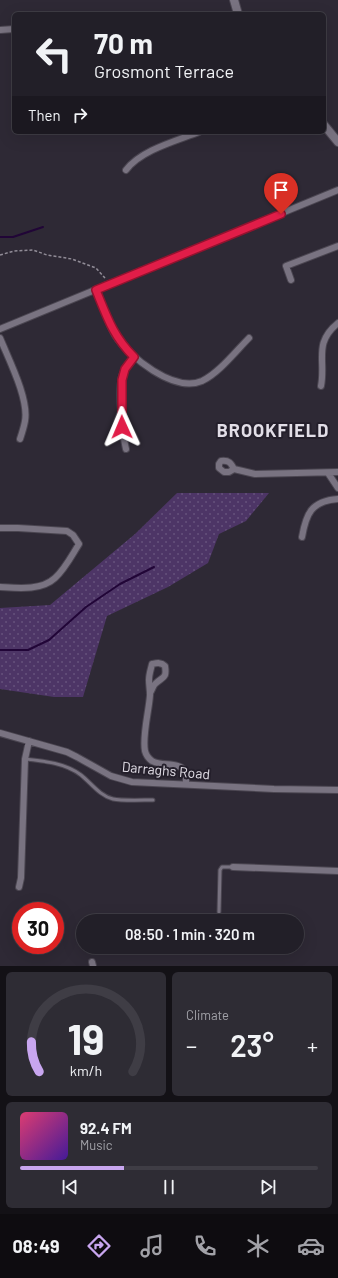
<!DOCTYPE html>
<html lang="en">
<head>
<meta charset="utf-8">
<style>
  :root { --surface:#221f28; --page:#2e2c34; --text:#f1f3f6; --muted:#a2a2a8; --line:#3f3d45; --accent:#c8a6ef }
  body { margin:0; font-family:Barlow,sans-serif; background:var(--page); color:var(--text); height:100vh; display:flex; flex-direction:column; font-size:15px; white-space:nowrap }
  * { box-sizing:border-box; margin:0 }
  p { font-size:13px; color:var(--muted) }
  .icon { flex:none; width:22px; height:22px; fill:none; stroke:currentColor; stroke-width:2; stroke-linecap:round; stroke-linejoin:round }
  .map { position:relative; height:966px; overflow:hidden }
  .panel { display:flex; flex-direction:column; gap:6px; padding:6px; background:#131116; flex:1 }
  .panel>* { flex:none }
  .top-card { position:absolute; left:12px; top:12px; width:314px; height:122px; border-radius:6px; box-shadow:0 4px 16px #0002,0 0 0 1px var(--line); background:#221f28; color:var(--text); overflow:hidden }
  .speed { position:absolute; left:12px; top:902px; display:flex; gap:8px; font-size:20px; font-weight:700; text-align:center }
  .speed>* { display:grid; place-content:center; width:52px; height:52px; border-radius:50%; background:var(--surface); box-shadow:0 4px 16px #0002,0 0 0 1px var(--line); line-height:1 }
  .speed .limit { border:6px solid #d22; background:#fff; color:#111 }
  .pin { position:absolute; display:grid; place-items:center; width:34px; height:34px; color:#fff; margin:-41px -17px; border-radius:50% 50% 50% 0; rotate:-45deg; box-shadow:0 0 4px #0007 }
  .pin .icon { rotate:45deg }
  .me { position:absolute; width:44px; margin:-22px; rotate:359deg; stroke-linejoin:round; filter:drop-shadow(0 0 3px #0008) }
  .turn { display:flex; align-items:center; gap:14px; height:84px; padding:0 16px; font-size:18px }
  .turn .icon { width:52px; height:52px; stroke-width:2.5 }
  .turn b { display:block; font-size:28px; line-height:34px }
  .then { display:flex; align-items:center; height:38px; padding:0 16px; background:#0003; gap:8px; font-size:15px }
  .big { font-size:30px; font-weight:600; line-height:1.1 }
  .panel .tile { flex:1; display:flex; flex-direction:column; justify-content:center; gap:6px; min-width:0; padding:0 14px; border-radius:6px; background:var(--page) }
  .panel .dial { align-items:center; gap:0 }
  .dial svg { height:104px; overflow:visible; fill:none; stroke:var(--line); stroke-width:7; stroke-linecap:round; text-anchor:middle }
  .dial text { fill:var(--text); stroke:none }
  .song { display:flex; align-items:center; gap:12px }
  .cover { width:48px; height:48px; border-radius:6px; background:linear-gradient(135deg,hsl(340 70% 55%),hsl(260 70% 35%)) }
  .played { height:4px; border-radius:2px; background:linear-gradient(90deg,var(--accent) 35%,var(--line) 35%) }
  .keys { display:flex; justify-content:space-around; direction:ltr }
  .heat { display:flex; justify-content:space-between; align-items:center; font-size:22px; direction:ltr }
  .panel .tiles { flex:1; display:grid; gap:6px; grid-template-columns:1fr 1fr }
  .tile:last-child { grid-column:span 2 }
  .trip { position:absolute; left:76px; top:914px; width:228px; height:40px; border-radius:20px; background:var(--surface); box-shadow:0 4px 16px #0002,0 0 0 1px var(--line); font-weight:600; line-height:40px; text-align:center }
  .menu { display:flex; height:64px; justify-content:space-around; align-items:center; background:#0e0c10; color:var(--muted) }
  .menu .icon { width:28px; height:28px }
  .menu .active { color:var(--accent) }
  .menu b { font-size:18px; color:var(--text) }
  .map>svg:first-child { display:block }
  .grass { fill:url(#grass-dots) }
  .lines { fill:none; stroke-linecap:round; stroke-linejoin:round }
  .stream { stroke:#210537; stroke-width:2 }
  .service-casing { stroke:#4b4651; stroke-width:5 }
  .minor-casing { stroke:#4b4651; stroke-width:8 }
  .secondary-casing { stroke:#4b4651; stroke-width:10 }
  .path { stroke:#918c97; stroke-width:1.5; stroke-dasharray:3 2; stroke-linecap:butt }
  .service { stroke:#797381; stroke-width:3 }
  .minor { stroke:#797381; stroke-width:6 }
  .secondary { stroke:#797381; stroke-width:8 }
  .route-casing { stroke:#92132f; stroke-width:10 }
  .route { stroke:#e11d48; stroke-width:7 }
  .labels { text-anchor:middle; dominant-baseline:central; stroke-width:4; stroke-linejoin:round; paint-order:stroke }
  .street-label { font-size:14px; fill:#e2dee7; stroke:#241f2b }
  .district-label { font-size:18px; font-weight:bold; letter-spacing:1px; fill:#e2dee7; stroke:#241f2b }
</style>
</head>
<body>
<div class="map">
<svg width="338" height="966" viewBox="0 0 338 966">
  <defs>
    <pattern id="grass-dots" width="8" height="8" patternUnits="userSpaceOnUse"><rect width="8" height="8" fill="#4d3566"/><path d="M2 2h.1M6 6h.1" fill="none" stroke="#66527c" stroke-width="1.8" stroke-linecap="round"/></pattern>
  </defs>
  <rect width="100%" height="100%" fill="#2e2935"/>
  <path class="grass" d="M177,493H269L246,521L219,534L208,563L168,587L107,616L83,697H54L0,689V608L50,605L135,534Z"/>
  <g class="lines">
    <path class="stream" d="M0,237H13L43,227
      M0,650H28L49,640L86,607L120,584L154,567"/>
    <defs>
      <path id="service" d="M25,759C44,761 65,763 81,775C91,783 100,796 113,799C122,801 143,800 153,800
        M219,912L220,870L222,867H233"/>
      <path id="minor" d="M0,30L14,29
        M126,170C141,150 176,141 199,132
        M291,280L286,266L338,246
        M96,290C102,304 107,321 115,335C129,357 174,393 202,381C219,373 236,351 249,338
        M0,329L338,190
        M0,338C9,360 29,399 25,421C24,427 22,433 20,439
        M321,386C326,361 313,343 338,323
        M126,449C122,432 118,392 122,376C124,369 130,363 134,357
        M234,469C231,463 229,460 221,461L219,464V468L224,472H229L234,469L255,474L338,472
        M328,473L338,488
        M0,528H18L67,531L73,535L79,544C72,555 65,569 55,578C41,591 17,588 0,587
        M302,537C306,514 311,501 338,499
        M150,693C152,690 153,686 155,684C163,676 167,679 165,666C161,662 157,663 152,664C151,669 149,674 149,680C149,685 150,690 150,695C149,711 142,736 145,751C146,755 148,758 152,761C162,767 179,761 186,772V784
        M0,733L67,752L77,757L111,776L132,782L274,789L338,790
        M233,867L338,871
        M19,887L21,878L25,759L29,741
        M92,962L93,966"/>
      <path id="secondary" d="M234,0L238,14
        M324,125L338,142"/>
    </defs>
    <use href="#service" class="service-casing"/>
    <use href="#minor" class="minor-casing"/>
    <use href="#secondary" class="secondary-casing"/>
    <path class="path" d="M0,255L14,251L33,250L47,255L72,259L96,268L105,278"/>
    <use href="#service" class="service"/>
    <use href="#minor" class="minor"/>
    <use href="#secondary" class="secondary"/>
  </g>
  <g class="lines">
    <defs>
      <path id="route" d="M122,427V380L125,369L134,357C113,336 107,317 96,290L281,214"/>
    </defs>
    <use href="#route" class="route-casing"/>
    <use href="#route" class="route"/>
  </g>
  <g class="labels">
    <g class="street-label">
      <text transform="translate(166 770) rotate(5)">Darraghs Road</text>
    </g>
    <g class="district-label">
      <text x="273" y="430">BROOKFIELD</text>
    </g>
  </g>
</svg>
<div class="speed"><div class="limit">30</div></div>
<div class="pin" style="left:281px;top:214px;background:#d93025"><svg class="icon" aria-label="arrive" viewBox="0 0 24 24"><path d="M6 21V4h12l-3 4 3 4H6"/></svg></div>
<svg class="me" style="left:122px;top:427px" viewBox="-20 -20 40 40"><path d="M0-17L14 15 0 8-14 15z" fill="#e11d48" stroke="#fff" stroke-width="4"/></svg>
<div class="trip">08:50 · 1 min · 320 m</div>
<div class="top-card">
<div class="turn"><svg class="icon" aria-label="left" viewBox="0 0 24 24"><path d="M17 20v-9H6M10 6l-5 5 5 5"/></svg><div><b>70 m</b>Grosmont Terrace</div></div>
<div class="then">Then<svg class="icon" aria-label="right" viewBox="0 0 24 24"><path d="M7 20v-9h11M14 6l5 5-5 5"/></svg></div>
</div>
</div>
<section class="panel">
<div class="tiles">
<div class="tile dial"><svg viewBox="0 0 100 80">
<path d="M14 69A42 42 0 1 1 86 69"/>
<path d="M14 69A42 42 0 0 1 8 46" stroke="#c8a6ef"/>
<text x="50" y="56" font-size="32" font-weight="700">19</text>
<text x="50" y="72" font-size="11">km/h</text>
</svg></div>
<div class="tile"><p>Climate</p>
<div class="heat"><a>−</a><b class="big">23°</b><a>+</a></div>
</div>
<div class="tile">
<div class="song"><i class="cover"></i><div><b>92.4 FM</b><p>Music</p></div></div>
<div class="played"></div>
<div class="keys"><svg class="icon" aria-label="previous" viewBox="0 0 24 24"><path d="M18 5L8 12l10 7zM5 5v14"/></svg><svg class="icon" aria-label="pause" viewBox="0 0 24 24"><path d="M8 5v14M16 5v14"/></svg><svg class="icon" aria-label="next" viewBox="0 0 24 24"><path d="M6 5l10 7-10 7zM19 5v14"/></svg></div>
</div>
</div>
</section>
<nav class="menu">
<b>08:49</b>
<svg class="icon active" aria-label="directions" viewBox="0 0 24 24"><path d="M12 3l9 9-9 9-9-9zM9 14v-3h6M13 9l2 2-2 2"/></svg>
<svg class="icon" aria-label="music" viewBox="0 0 24 24"><path d="M9 18V5l10-2v13"/><circle cx="6" cy="18" r="3"/><circle cx="16" cy="16" r="3"/></svg>
<svg class="icon" aria-label="phone" viewBox="0 0 24 24"><path d="M5 4h4l2 5-3 2q2 4 5 5l2-3 5 2v4C11 20 4 13 5 4z"/></svg>
<svg class="icon" aria-label="climate" viewBox="0 0 24 24"><path d="M12 3v18M4 7l16 10M4 17L20 7"/></svg>
<svg class="icon" aria-label="car" viewBox="0 0 24 24"><path d="M5 17H2v-5l4-1 3-4h7l3 4 3 1v5h-3M9 17h6M6 11h13"/><circle cx="7" cy="17" r="2"/><circle cx="17" cy="17" r="2"/></svg>
</nav>
</body>
</html>
